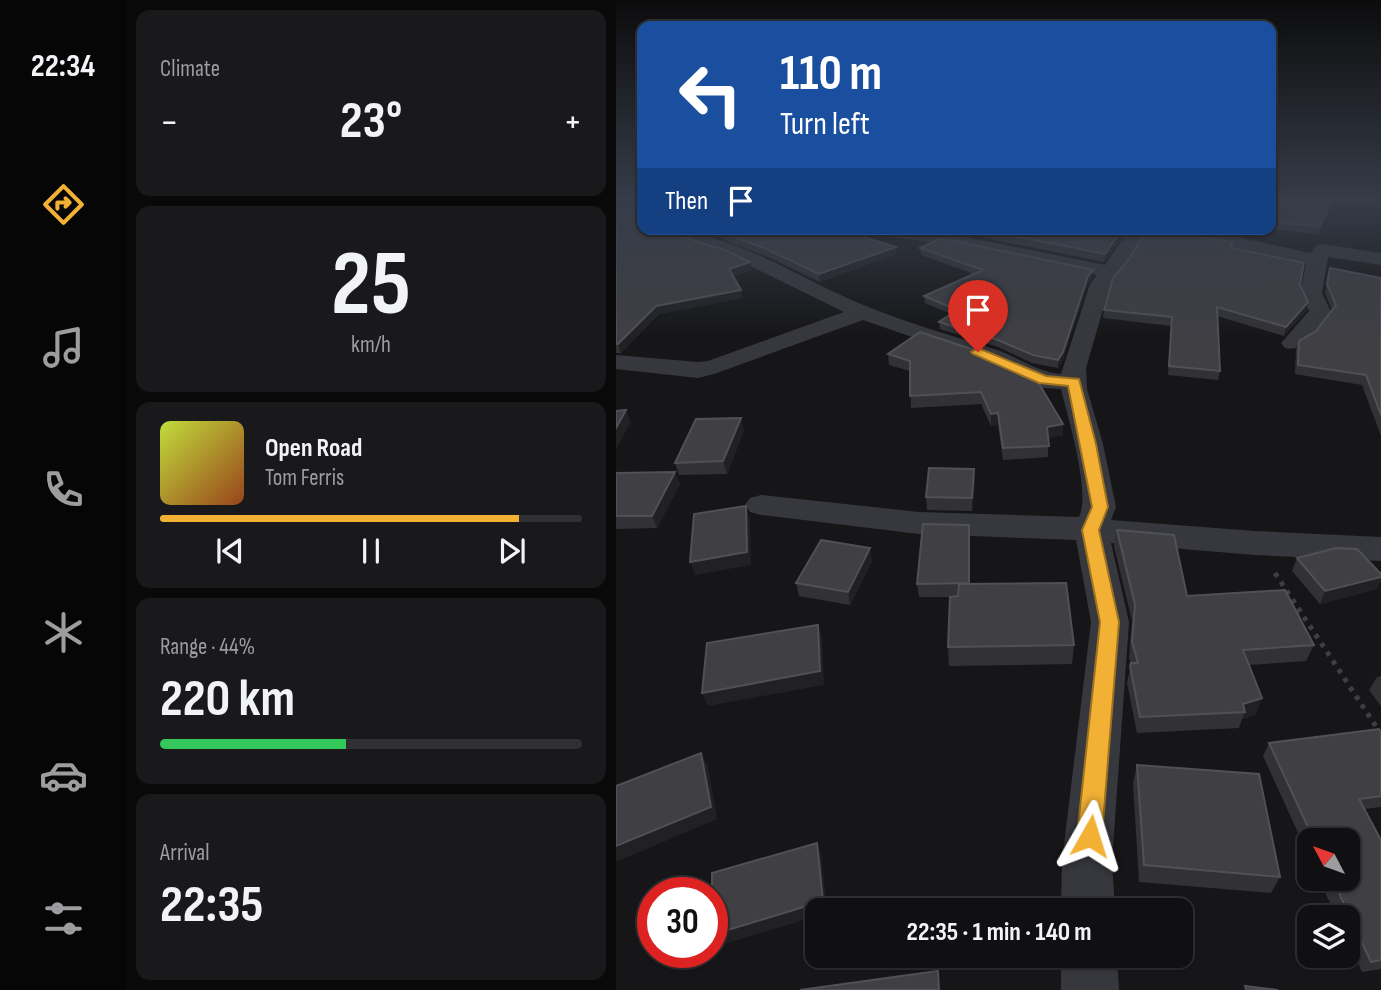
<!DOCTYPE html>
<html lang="en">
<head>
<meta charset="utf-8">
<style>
  :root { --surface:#101012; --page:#19191b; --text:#f1f3f6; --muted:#9c9d9f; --line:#303032; --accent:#f2b134 }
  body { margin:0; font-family:"Sofia Sans Condensed",sans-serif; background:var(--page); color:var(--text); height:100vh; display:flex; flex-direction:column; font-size:26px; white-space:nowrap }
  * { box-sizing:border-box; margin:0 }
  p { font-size:23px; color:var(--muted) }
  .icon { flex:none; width:38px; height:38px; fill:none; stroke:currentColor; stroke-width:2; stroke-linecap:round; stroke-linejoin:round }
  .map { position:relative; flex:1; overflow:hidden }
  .sheet { display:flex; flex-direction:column; gap:10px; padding:10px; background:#09090a; width:490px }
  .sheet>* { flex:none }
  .top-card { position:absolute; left:21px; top:21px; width:639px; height:214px; border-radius:14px; box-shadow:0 2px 5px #0004,0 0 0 2px var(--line); background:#1a4fa0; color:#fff; overflow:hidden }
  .needle { width:46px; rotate:311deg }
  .buttons { position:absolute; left:681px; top:828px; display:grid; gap:14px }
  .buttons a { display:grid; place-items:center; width:63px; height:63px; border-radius:14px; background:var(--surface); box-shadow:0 2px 5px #0004,0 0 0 2px var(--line); font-size:35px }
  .speed { position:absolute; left:21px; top:877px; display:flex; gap:14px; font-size:35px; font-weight:700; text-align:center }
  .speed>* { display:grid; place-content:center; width:91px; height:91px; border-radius:50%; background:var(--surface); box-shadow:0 2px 5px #0004,0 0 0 2px var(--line); line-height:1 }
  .speed .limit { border:10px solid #d22; background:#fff; color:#111 }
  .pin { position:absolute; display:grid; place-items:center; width:60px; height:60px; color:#fff; margin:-72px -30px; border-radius:50% 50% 50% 0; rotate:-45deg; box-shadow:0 0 7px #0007 }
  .pin .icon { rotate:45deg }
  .me { position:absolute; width:77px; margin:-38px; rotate:6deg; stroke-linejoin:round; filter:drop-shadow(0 0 5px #0008) }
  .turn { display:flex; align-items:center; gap:24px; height:147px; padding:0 28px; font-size:32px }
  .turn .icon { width:91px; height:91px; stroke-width:2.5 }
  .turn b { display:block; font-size:49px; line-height:60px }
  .then { display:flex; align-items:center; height:66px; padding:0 28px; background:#0003; gap:14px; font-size:26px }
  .big { font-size:52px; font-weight:700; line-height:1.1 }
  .sheet .widget { flex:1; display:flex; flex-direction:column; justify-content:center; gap:10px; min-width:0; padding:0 24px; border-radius:14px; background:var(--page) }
  .sheet .dial { align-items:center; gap:0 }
  .dial b { font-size:91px; line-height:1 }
  .song { display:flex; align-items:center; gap:21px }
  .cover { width:84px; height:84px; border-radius:10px; background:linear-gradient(135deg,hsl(70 70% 55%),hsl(20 70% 35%)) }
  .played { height:7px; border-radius:4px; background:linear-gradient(90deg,var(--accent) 85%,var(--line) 85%) }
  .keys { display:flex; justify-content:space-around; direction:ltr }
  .heat { display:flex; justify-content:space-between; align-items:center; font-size:38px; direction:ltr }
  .charge { height:10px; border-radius:5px; background:linear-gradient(90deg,#34c759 44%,var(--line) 0) }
  .trip { position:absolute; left:189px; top:898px; width:388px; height:70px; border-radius:14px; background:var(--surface); box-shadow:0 2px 5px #0004,0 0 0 2px var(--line); font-weight:700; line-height:70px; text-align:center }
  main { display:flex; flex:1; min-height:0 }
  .dock { display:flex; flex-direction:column; width:126px; justify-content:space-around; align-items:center; background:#060607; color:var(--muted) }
  .dock .icon { width:49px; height:49px }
  .dock .on { color:var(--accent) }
  .dock b { font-size:32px; color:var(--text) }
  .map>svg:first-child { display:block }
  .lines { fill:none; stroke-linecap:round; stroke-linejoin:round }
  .path { stroke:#3d3f44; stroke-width:5; stroke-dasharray:4.5 6; stroke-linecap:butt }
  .minor { fill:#37383d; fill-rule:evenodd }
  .wall { fill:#323236 }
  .shaded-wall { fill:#212124 }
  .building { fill:#3f3f44; stroke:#4f5156; stroke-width:2 }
  .route { fill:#f2b134; stroke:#9d7322; stroke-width:2 }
</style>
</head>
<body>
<main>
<nav class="dock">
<b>22:34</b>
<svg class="icon on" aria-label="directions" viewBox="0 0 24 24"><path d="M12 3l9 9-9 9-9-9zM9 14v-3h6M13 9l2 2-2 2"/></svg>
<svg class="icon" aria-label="music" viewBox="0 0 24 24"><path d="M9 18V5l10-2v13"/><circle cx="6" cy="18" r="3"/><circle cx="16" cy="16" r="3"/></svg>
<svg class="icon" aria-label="phone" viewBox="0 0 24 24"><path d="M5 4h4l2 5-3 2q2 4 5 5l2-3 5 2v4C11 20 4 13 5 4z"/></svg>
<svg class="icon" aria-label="climate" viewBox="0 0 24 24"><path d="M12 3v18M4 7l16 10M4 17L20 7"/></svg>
<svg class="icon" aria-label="car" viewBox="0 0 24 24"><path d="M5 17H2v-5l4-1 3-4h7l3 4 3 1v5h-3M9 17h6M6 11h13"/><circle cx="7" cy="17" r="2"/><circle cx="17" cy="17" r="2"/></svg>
<svg class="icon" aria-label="filters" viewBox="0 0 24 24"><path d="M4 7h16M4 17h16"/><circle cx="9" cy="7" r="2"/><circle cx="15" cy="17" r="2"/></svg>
</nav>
<section class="sheet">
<div class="widget"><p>Climate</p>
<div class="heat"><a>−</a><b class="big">23°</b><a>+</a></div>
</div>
<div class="widget dial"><b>25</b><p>km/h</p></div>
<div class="widget">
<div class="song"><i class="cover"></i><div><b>Open Road</b><p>Tom Ferris</p></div></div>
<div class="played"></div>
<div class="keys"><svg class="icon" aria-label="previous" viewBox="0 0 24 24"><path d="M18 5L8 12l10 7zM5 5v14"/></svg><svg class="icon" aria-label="pause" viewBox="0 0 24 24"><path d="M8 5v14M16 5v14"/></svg><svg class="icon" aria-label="next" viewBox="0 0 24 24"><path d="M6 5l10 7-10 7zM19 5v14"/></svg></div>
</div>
<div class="widget"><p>Range · 44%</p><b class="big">220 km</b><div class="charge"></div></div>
<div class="widget"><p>Arrival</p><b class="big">22:35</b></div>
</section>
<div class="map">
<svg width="765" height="990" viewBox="0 0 765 990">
  <rect width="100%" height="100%" fill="#161618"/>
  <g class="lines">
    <path class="path" d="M659,573L765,734"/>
    <path class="minor" d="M0,198H15L16,206L26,211V223L2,212Z
      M37,229C117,229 183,280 255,308C296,325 339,336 381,350C404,358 421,372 445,374L474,284L481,275L340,245L249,234L240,229H296L340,235L489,265L510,234C569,219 636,242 695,253L699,246L706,244L765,253V265L712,257L706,293L715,312C704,328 689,353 669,348L665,343L693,311L684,293L690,264C640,254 573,232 523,242L511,264L494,285L470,368L471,389L487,444L500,507L495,520L639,531L765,537V561L639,555L495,543L513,622L496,861L499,910H445L446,861L475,622L460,540L303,534L145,515L134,512L129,505L134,498L145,495L303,512L463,517C475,492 452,418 445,389L427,388L405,381L374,364L247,320L98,374L82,378L0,369V355L82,362L92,361L228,312L112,255L40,233Z
      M445,956H501L503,990H445Z"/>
  </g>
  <path class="wall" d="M16,198H26V209L18,204Z
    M654,198H725L714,208L702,234L653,229H654Z
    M0,207L26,229L134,262L136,270L117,276L127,298L43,314L5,353H0Z
    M69,229H222L280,254L204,282L150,256L96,235Z
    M349,229H530L510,231L488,262L349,234Z
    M579,229H617L616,234Z
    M304,248L477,270L476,277L472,283L447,360L442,368L416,363L382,347L324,329L323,322L335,314L309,303L308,296L358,274L305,255Z
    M615,248L684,285L690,311L668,336L601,316L604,371L602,380L552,375L555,326L487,318L488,310Z
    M714,268L765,278V436L746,385L679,374L680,350L683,341L700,331L716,310L709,293Z
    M304,332L447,435L432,438V457L387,460L382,425L375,426L365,404L295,408L294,371L273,365L272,354Z
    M128,430L111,474L63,475L59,463Z
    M358,469L359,481L356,511L311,510L310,497Z
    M59,472L64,484L41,528L0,529V473Z
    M307,524L354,584L458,645L456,664L333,666L332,647L335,597H303L301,584Z
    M501,530L571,596L698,645L690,661L633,665L646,698L639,715L626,719L623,728L521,733L511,683L515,664L513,658L516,621L498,546Z
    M681,558L761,589L704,604L676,571Z
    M256,561L234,605L183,596L180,583Z
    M765,676V706L753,690L761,677Z
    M765,732V807L748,809L765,840V969L746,972L732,941V917H720L703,878H732V840H693V857L647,756L653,743Z
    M521,765L664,877L655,893L523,882L517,783Z"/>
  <path class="shaded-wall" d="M719,198H725L714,208L702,234L716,200Z
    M506,229H530L510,231L488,262L489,254Z
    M280,247V254L204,282L203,274Z
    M134,262L136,270L115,276L113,269Z
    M477,270L476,277L472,283L447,360L442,368V360L472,276Z
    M125,290L127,298L43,314L5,353L2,344L40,306Z
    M692,302L690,311L668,336L670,327Z
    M10,410L15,422L0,449V428Z
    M382,413V425L375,426V414Z
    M125,418L128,430L111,474L107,461Z
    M447,424V435L430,438L431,427Z
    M358,469L359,481L356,511V498Z
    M59,472L64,484L41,528L36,516Z
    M130,506L134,519L135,565L79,575L74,562Z
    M254,548L256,561L234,605L232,592Z
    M765,577V581L761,589L704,604L709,591Z
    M202,625L206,638L208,685L92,706L86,693Z
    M646,698L639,715L626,719L629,712L627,704Z
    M85,753L92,766L101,819L0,862V846Z
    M201,843L205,855L211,910H201V916L102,946L96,938V935Z"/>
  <path class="building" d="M17,198H26V204Z
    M654,198H719L716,200L704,226L654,222Z
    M0,207L26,218V210V229H40L109,250L134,262L113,269L125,290L40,306L2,344H0Z
    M98,229H222L280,247L203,274L148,248Z
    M363,229H506L489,254Z
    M544,235L586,237L616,242L615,248L688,263L684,285L692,302L670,327L601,307L604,371L553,366L556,317L488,310L497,278L514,258L526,237Z
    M324,239L339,241L477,270L472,276L447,352L442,360L417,355L382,340L323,322L341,310L308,296L367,270L304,248Z
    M714,268L765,278V415L750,375L682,365L683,341L700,331L720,305L711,284Z
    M304,332L373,355L419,377L447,424L431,427L433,446L387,448L382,413L375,414L365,392L294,396V361L272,354Z
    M10,410L0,428V411Z
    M125,418L107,461L59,463L80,419Z
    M313,468L358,469L356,498L310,497Z
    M59,472L36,516H0V473Z
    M130,506L131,552L74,562L78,514Z
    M307,524L353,525V583L301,584Z
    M501,530L558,535L571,596L669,590L698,645L627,650L646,698L627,704L629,712L524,717L514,666L515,663H522L516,642L519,605Z
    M205,540L254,548L232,592L180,583Z
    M720,548L741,549L765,574V577L709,591L681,558Z
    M450,583L458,645L332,647L334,597L342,596L343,584Z
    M202,625L204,671L86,693L91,643Z
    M763,729L765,732V796L743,799L765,840V960L755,962L716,878H732V840H698L653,743Z
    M85,753L95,807L0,846V786Z
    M521,765L643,774L664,877L528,865Z
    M201,843L207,901L96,935V873Z
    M322,971L323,990H184Z
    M629,986L662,990H630Z"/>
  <linearGradient id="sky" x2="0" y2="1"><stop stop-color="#0c0c0d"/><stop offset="0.59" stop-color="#363c48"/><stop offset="1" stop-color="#363c48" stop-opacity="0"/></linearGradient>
  <rect width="765" height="337" fill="url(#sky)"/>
  <path class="route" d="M362,348L430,376L463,379L480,444L492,507L483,530L503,622L486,836L483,845L474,848L465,845L461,836L484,622L466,530L476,507L452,386L423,383L357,354L355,352Z"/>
</svg>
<div class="buttons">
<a><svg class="needle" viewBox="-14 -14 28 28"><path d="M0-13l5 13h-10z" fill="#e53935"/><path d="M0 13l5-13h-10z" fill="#9c9d9f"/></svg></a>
<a><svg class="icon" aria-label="layers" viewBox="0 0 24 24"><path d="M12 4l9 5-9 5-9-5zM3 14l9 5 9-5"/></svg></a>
</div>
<div class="speed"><div class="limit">30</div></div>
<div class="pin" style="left:362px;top:352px;background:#d93025"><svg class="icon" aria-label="arrive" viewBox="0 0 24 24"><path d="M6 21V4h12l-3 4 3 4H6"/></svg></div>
<svg class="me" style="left:474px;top:836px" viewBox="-20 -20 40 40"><path d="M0-17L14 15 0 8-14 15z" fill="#f2b134" stroke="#fff" stroke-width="4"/></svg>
<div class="trip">22:35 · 1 min · 140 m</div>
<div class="top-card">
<div class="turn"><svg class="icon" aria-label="left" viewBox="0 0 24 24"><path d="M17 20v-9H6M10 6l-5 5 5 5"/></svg><div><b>110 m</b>Turn left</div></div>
<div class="then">Then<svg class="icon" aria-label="arrive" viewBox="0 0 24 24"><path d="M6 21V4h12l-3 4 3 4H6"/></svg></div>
</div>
</div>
</main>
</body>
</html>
